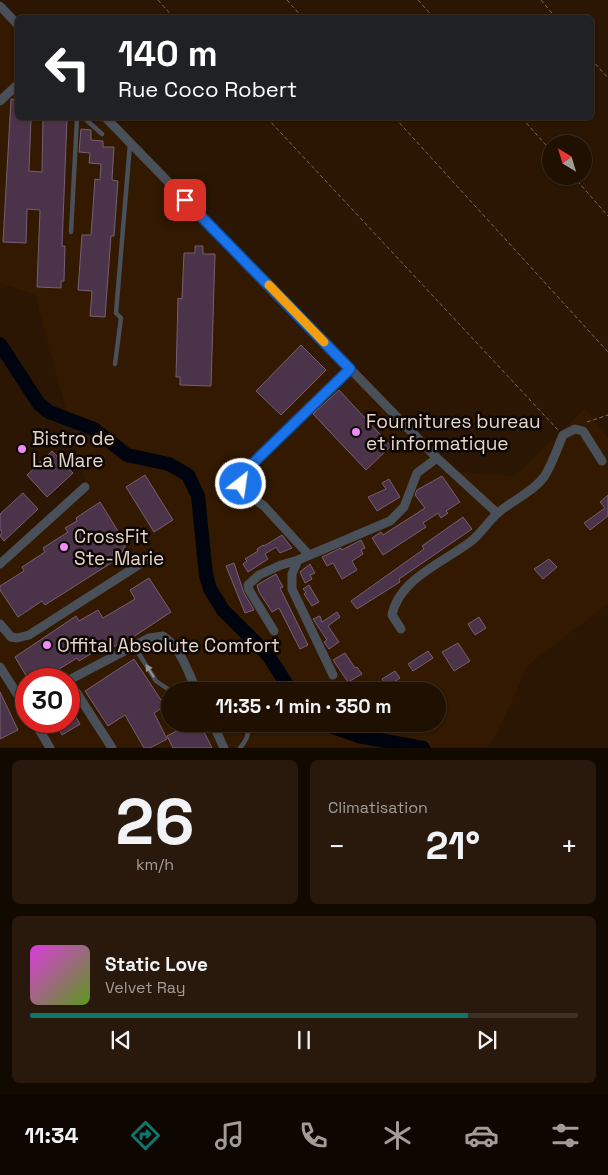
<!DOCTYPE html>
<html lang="fr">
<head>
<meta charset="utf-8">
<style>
  :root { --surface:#201002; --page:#28190c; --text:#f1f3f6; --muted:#a29d99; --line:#3d3024; --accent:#0f766e }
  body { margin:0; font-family:"Space Grotesk",sans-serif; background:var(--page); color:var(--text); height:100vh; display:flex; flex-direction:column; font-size:19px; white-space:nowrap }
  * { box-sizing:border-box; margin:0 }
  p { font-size:16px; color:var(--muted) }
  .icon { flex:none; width:28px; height:28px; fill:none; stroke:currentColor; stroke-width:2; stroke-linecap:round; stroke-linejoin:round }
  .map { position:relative; height:748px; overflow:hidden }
  .details { display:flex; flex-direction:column; gap:12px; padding:12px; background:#120901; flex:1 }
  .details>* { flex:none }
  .hud { position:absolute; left:15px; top:15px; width:579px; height:105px; border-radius:8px; box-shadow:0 1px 4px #0004,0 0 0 1px var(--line); background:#202124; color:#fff; overflow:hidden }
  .needle { width:32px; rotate:322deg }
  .fabs { position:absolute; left:542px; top:135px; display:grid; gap:10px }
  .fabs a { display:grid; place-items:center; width:50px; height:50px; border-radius:50%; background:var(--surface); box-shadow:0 1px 4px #0004,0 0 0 1px var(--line); font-size:25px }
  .speed { position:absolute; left:15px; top:668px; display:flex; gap:10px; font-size:25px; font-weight:700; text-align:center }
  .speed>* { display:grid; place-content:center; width:65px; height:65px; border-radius:50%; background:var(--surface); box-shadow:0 1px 4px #0004,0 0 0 1px var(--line); line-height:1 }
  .speed .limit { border:8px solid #d22; background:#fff; color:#111 }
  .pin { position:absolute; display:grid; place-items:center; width:42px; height:42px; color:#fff; margin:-21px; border-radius:10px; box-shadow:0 2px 8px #0006 }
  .me { position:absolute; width:55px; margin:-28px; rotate:30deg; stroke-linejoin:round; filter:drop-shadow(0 0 4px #0008) }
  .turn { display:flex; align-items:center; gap:18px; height:105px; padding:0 20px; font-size:22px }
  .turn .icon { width:65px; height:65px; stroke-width:2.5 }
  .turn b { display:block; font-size:35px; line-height:42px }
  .big { font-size:38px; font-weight:700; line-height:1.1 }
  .details .widget { flex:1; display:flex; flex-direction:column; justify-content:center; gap:8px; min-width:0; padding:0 18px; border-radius:8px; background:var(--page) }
  .details .dial { align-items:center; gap:0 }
  .dial b { font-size:65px; line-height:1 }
  .song { display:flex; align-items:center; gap:15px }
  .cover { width:60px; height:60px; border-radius:8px; background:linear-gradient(135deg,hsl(300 70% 55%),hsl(90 70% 35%)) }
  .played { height:5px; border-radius:2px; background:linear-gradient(90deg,var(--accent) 80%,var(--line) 80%) }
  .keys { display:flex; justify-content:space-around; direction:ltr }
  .heat { display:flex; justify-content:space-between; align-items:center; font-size:28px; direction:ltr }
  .details .tiles { flex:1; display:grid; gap:12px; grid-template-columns:1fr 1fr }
  .widget:last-child { grid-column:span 2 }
  .trip { position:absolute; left:161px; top:682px; width:285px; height:50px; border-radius:25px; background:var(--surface); box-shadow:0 1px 4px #0004,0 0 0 1px var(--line); font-weight:700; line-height:50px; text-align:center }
  .dock { display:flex; height:80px; justify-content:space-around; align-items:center; background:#0d0601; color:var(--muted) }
  .dock .icon { width:35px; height:35px }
  .dock .on { color:var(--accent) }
  .dock b { font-size:22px; color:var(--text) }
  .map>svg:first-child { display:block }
  .built { fill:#321900; fill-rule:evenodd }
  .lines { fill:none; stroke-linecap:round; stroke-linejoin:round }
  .river { stroke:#00040f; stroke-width:14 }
  .building { fill:#4b3449; stroke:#775e74 }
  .path { stroke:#7b6a59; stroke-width:1; stroke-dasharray:4 2.5; stroke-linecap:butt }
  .service { stroke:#49505a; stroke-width:4.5 }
  .minor { stroke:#49505a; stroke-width:9 }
  .oneway { fill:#969292 }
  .route-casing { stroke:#114b97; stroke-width:12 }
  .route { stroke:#1a73e8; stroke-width:9 }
  .slow { stroke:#f59e0b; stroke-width:9 }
  .poi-dot { fill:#ef8bf6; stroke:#0c0501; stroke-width:2 }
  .labels { text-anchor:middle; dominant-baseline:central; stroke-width:5; stroke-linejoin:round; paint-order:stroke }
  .poi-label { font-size:19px; fill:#e3d5c9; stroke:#0c0501; text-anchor:start }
</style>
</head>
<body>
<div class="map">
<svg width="608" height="748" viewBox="0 0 608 748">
  <rect width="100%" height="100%" fill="#2a1602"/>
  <path class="built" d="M0,6L17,25L18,118H107L453,471L515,476L585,408L608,438V604L528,665L503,721L488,747H0V563L86,484L35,295L0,283ZM26,679H69V721H26ZM170,691H438V724H170Z"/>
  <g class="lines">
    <path class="river" d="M0,344L39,404L49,412L94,429L127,455L169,464L188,475L198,496L206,575L210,589L223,610L268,655L291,691
      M324,724L358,736L423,748"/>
  </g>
  <path class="building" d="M11,99L18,100V118H31L29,171L42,172L43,118H67L62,246H65L64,281H61V288L37,287L40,210L27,209L26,243L3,242Z
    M81,129L91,130V140L103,141V147H114L112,180L118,181L114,236H111L105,317L90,316L92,291L78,290L82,235H91L95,179L100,180L101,164L89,163L90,153L79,152Z
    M195,246H203V254H215L211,386L180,385V377H176L178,298L182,299L184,253H195Z
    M301,345L326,370L281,415L256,391Z
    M339,390L391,446L366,470L313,414Z
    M52,451L73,473L47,497L27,475Z
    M145,475L173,520L154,532L126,487Z
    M442,476L460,502L446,511L448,513L441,518L438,513L423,523L426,527L383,555L372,538L381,532L383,535L425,508L415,495L417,490Z
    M389,479L400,497L377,511L368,497L386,489L382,483Z
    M23,493L38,509L4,541L0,536L2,532L0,529V514Z
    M608,495V516L590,530L584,523L605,508L600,502Z
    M100,502L126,544L119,558L45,605L42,601L18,617L0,590V586L24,571L22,567L45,552L43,548L68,532L65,528L77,521L76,518Z
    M463,517L472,529L399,579L400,582L357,609L351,601L424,549L422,546Z
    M282,535L292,548L280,553L276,547L265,554L268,559L248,572L243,564L247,561L245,559L258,551L257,549L263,545L264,546Z
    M361,540L365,548L361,550L363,554L352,561L357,570L342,579L333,563L327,566L322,557L341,548L342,550Z
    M549,559L557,567L543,579L534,569Z
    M234,563L244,593L254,610L245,613L226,566Z
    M310,564L315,573L310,575L312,579L305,583L300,572Z
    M276,574L283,587L280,588L308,645L300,649L279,608L272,612L259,592L257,585Z
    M149,578L171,612L127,641L98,653L97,650L79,661L77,658L43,679H28L15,657L76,616L79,621L98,610L103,618L135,599L130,590Z
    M309,585L319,602L312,606L304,594L306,592L303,589Z
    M337,612L340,617L328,626L339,642L329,649L324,642L327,640L313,619L320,616L322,622Z
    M479,617L486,628L475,635L468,624Z
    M458,643L470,661L454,671L442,652Z
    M428,651L433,658L413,671L408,664Z
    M345,653L355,668L357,667L362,674L348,682L333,660Z
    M134,659L165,706L154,713L167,739L150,748H144L125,715L108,726L85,691Z
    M395,671L400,678L387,687L382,679Z
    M0,692L18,730L0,739Z
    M69,705L80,724L62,735L54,721H69Z
    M190,724H200L212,748H173L167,736Z"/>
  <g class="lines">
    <path class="path" d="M158,0L174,18
      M287,0L303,18
      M418,0L434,18
      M541,0L556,18
      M591,59L608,78
      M267,118L558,430
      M395,118L608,352
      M522,118L551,151
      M573,176L608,216
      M587,422L608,415"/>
    <path class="service" d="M84,118L102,134
      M71,232L77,118
      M115,364L121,318L116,313L130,144
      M134,646L156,681L171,691
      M231,689L232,691
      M240,748C247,739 250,734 246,724"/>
    <path class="minor" d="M0,6L18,25
      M0,101L18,84
      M106,118L437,458L497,513
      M308,554L264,506L243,491L241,477L246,470L350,369
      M298,560L292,574V589L333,675
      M0,564L85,487
      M0,624L11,637L17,638L29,635L151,557
      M401,629L392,615C399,579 444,562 470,542C482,533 488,521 499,512C513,500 533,492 544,477C552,465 557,449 563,435L575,429L583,431L602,461
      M274,631L249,590L248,585L259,575L281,565L298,560L390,521L404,507L417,473L437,458
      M0,667L26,708
      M69,680L149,638L163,636C181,647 188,673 197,691
      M69,681L112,748
      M34,721L50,748
      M213,724L224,748"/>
  </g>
  <defs><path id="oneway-solid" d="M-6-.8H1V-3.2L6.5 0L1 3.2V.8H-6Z" transform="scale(1.25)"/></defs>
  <use class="oneway" href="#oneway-solid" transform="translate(150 671) rotate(-122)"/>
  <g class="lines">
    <defs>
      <path id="route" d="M185,200L350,369L246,470L241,477V484"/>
    </defs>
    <use href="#route" class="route-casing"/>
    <use href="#route" class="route"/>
    <path class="slow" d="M269,285L324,342"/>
  </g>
  <g class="poi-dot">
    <circle cx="356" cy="432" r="5"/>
    <circle cx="22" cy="449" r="5"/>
    <circle cx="64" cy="547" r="5"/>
    <circle cx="47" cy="645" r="5"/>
  </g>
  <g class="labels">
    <g class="poi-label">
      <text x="366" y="421">Fournitures bureau<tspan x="366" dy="22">et informatique</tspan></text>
      <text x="32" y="438">Bistro de<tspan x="32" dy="22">La Mare</tspan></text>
      <text x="74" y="536">CrossFit<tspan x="74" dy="22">Ste-Marie</tspan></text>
      <text x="57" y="645">Offital Absolute Comfort</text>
    </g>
  </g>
</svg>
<div class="fabs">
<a><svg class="needle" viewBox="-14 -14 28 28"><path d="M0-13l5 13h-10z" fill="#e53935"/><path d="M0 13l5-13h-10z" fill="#a29d99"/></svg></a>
</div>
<div class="speed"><div class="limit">30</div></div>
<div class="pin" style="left:185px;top:200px;background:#d93025"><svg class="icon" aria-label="arrive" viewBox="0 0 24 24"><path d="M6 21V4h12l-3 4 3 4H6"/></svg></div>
<svg class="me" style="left:241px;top:484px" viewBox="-20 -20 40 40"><circle r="17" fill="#1a73e8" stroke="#fff" stroke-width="3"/><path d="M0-11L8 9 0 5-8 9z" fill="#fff"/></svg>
<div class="trip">11:35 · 1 min · 350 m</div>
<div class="hud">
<div class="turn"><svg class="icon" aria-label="left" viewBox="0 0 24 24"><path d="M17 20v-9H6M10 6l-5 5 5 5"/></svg><div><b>140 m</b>Rue Coco Robert</div></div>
</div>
</div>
<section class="details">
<div class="tiles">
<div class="widget dial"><b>26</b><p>km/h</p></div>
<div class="widget"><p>Climatisation</p>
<div class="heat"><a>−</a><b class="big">21°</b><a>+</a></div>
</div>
<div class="widget">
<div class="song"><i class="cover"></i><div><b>Static Love</b><p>Velvet Ray</p></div></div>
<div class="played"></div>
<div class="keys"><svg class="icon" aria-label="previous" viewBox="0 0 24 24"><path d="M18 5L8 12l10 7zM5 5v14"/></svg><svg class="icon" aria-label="pause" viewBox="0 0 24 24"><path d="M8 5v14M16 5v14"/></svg><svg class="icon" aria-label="next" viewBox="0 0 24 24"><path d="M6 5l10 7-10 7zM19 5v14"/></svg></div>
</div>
</div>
</section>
<nav class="dock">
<b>11:34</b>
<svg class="icon on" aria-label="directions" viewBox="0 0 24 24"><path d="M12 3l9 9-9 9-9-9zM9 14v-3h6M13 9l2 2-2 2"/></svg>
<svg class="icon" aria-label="music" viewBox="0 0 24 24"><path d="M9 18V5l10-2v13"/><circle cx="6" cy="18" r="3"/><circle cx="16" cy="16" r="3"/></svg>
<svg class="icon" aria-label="phone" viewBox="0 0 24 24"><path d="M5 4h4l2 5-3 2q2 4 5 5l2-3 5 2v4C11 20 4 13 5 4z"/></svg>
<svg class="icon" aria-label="climate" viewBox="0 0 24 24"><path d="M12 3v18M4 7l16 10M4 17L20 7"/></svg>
<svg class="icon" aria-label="car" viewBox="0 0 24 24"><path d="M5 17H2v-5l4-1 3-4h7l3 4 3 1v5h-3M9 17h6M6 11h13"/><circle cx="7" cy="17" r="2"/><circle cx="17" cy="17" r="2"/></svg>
<svg class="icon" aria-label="filters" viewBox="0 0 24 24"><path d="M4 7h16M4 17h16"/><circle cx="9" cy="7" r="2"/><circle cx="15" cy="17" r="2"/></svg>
</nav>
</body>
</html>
